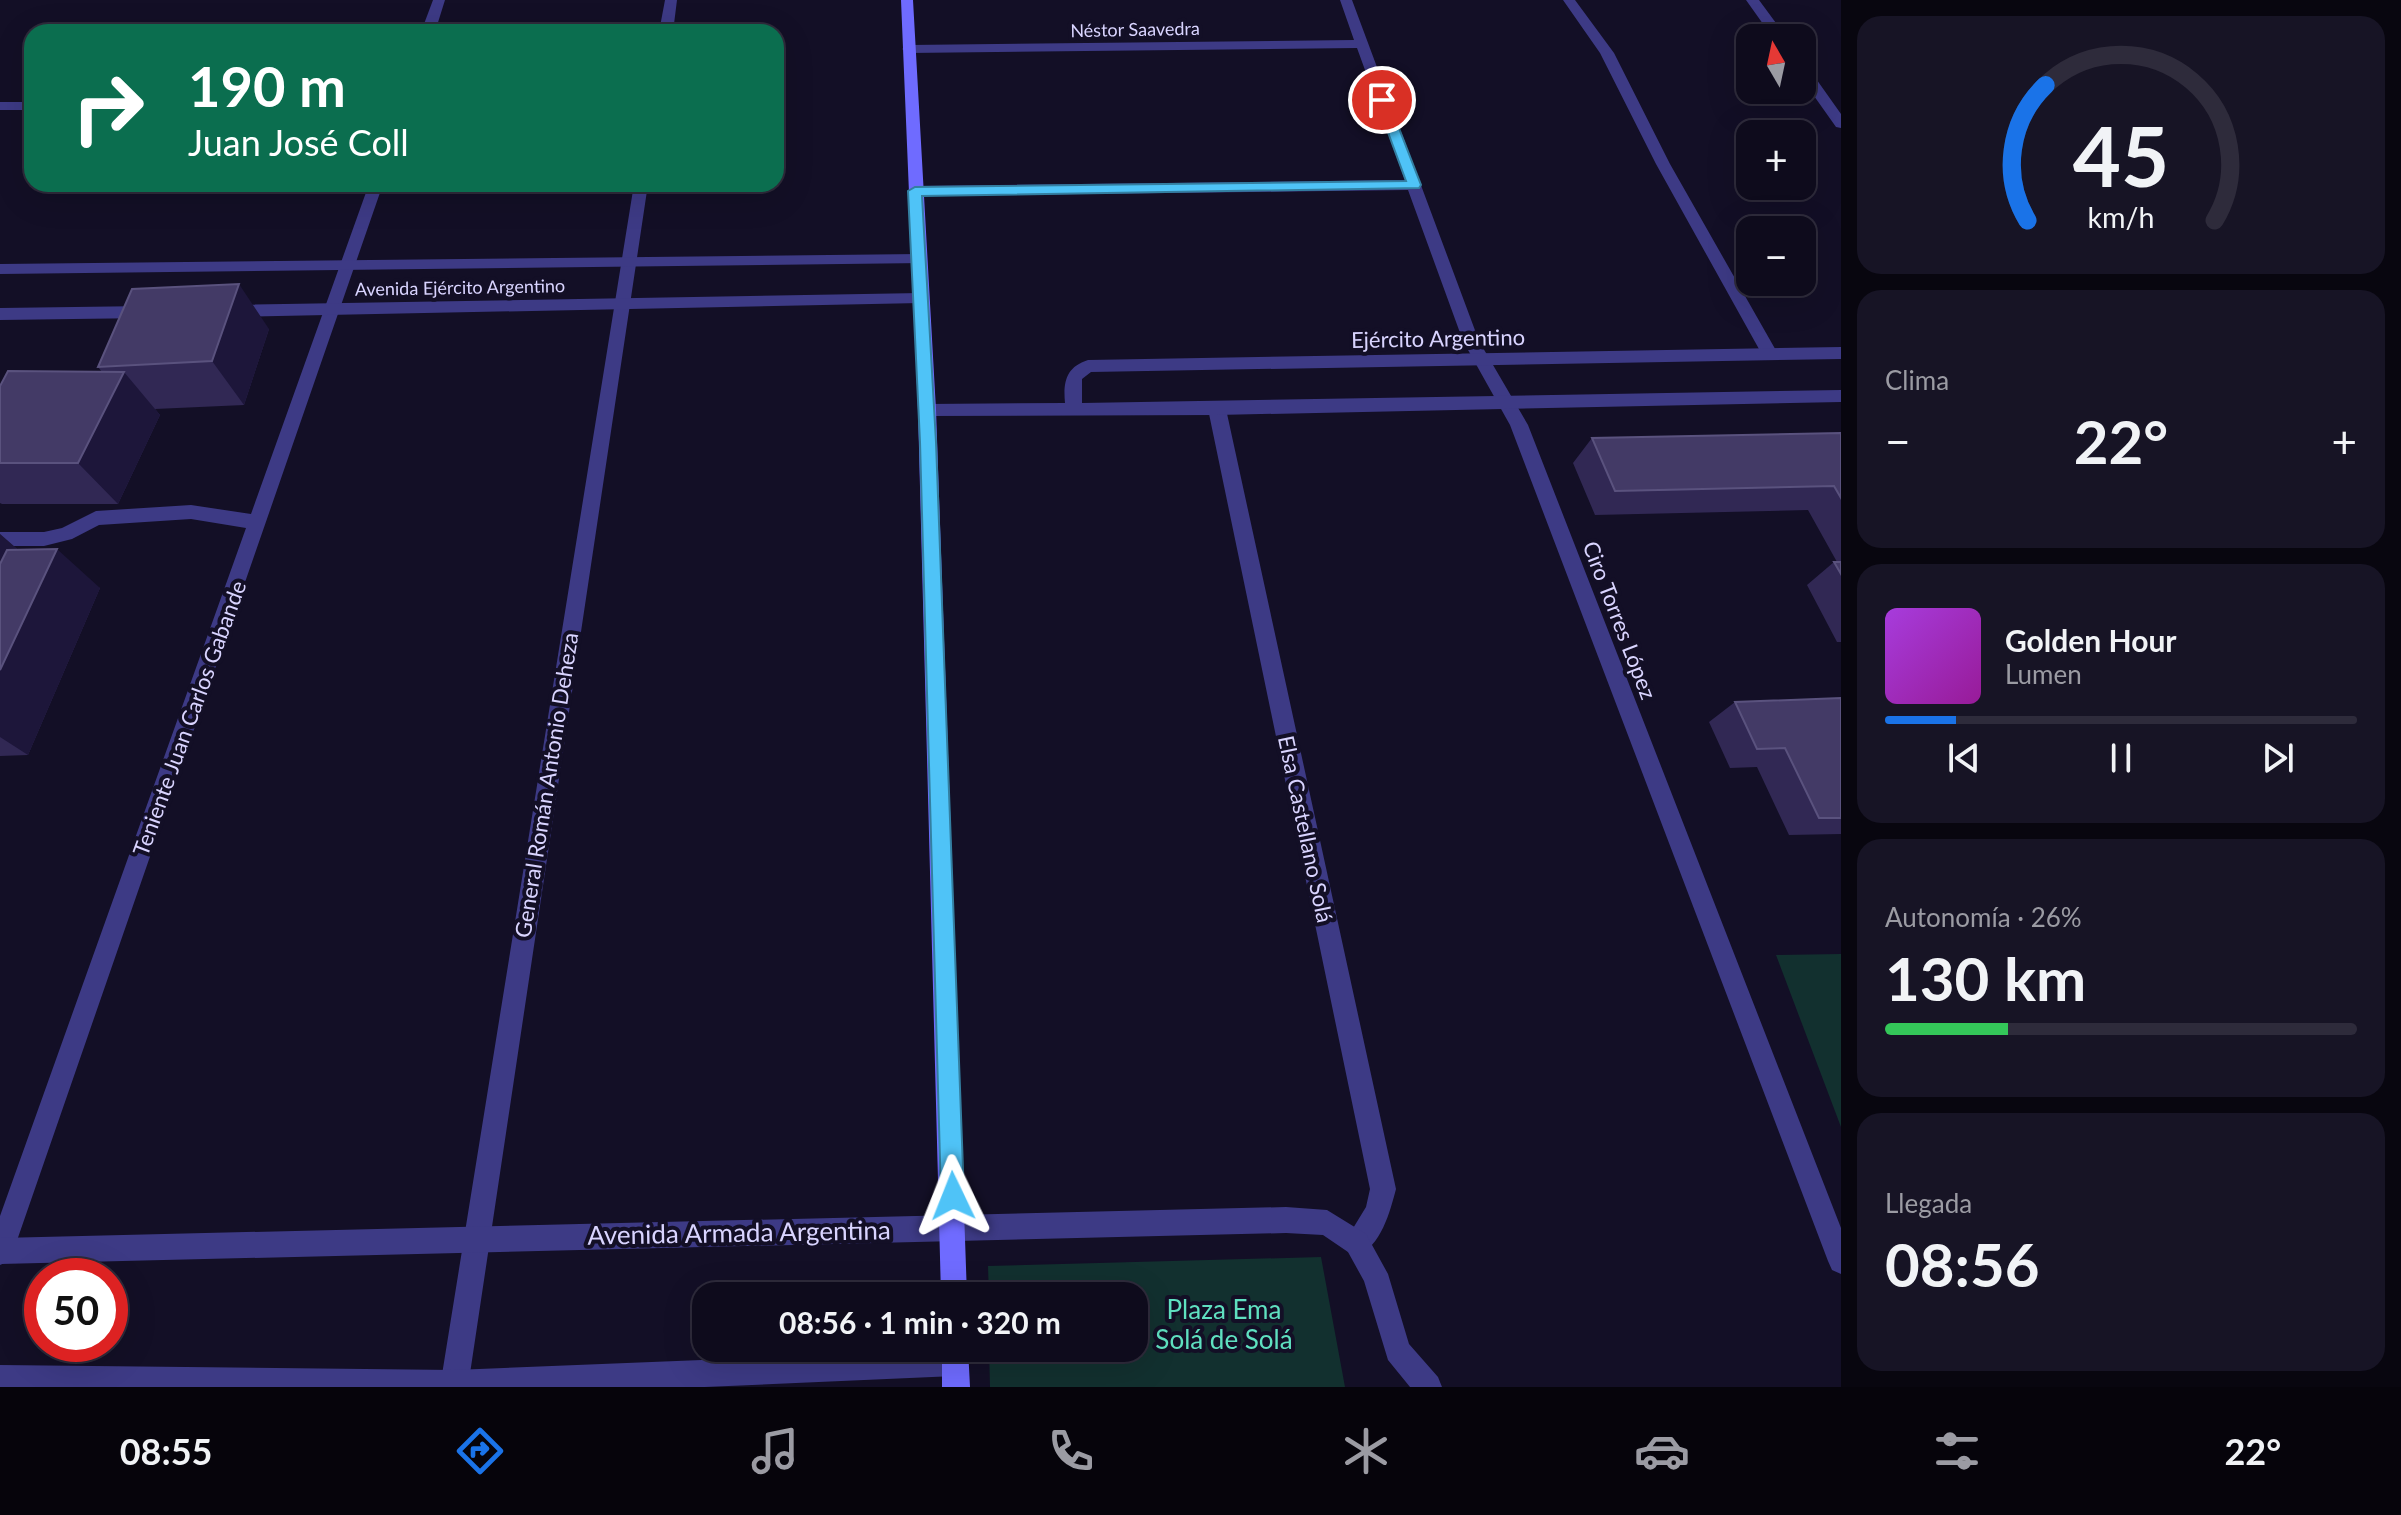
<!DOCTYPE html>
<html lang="es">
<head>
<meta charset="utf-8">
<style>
  :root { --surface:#0e0b1c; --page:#171425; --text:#f1f3f6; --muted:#9b9ba3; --line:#2e2b3b; --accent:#1a73e8 }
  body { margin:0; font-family:Lato,sans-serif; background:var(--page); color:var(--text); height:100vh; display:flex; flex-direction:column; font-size:30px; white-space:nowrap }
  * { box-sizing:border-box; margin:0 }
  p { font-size:26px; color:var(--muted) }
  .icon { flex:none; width:44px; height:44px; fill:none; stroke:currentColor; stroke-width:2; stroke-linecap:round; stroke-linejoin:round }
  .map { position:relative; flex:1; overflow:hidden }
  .details { display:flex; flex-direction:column; gap:16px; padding:16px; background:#08060f; width:560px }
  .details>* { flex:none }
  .banner { position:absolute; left:24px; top:24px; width:760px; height:168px; border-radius:24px; box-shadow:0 8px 32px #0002,0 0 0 2px var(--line); background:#0b6e4f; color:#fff; overflow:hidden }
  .needle { width:52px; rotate:351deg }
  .tools { position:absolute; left:1736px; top:24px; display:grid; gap:16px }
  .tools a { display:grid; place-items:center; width:80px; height:80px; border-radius:16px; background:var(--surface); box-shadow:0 8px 32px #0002,0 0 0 2px var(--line); font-size:40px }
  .speed { position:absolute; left:24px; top:1258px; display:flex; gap:16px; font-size:40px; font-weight:700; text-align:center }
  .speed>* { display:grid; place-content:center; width:104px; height:104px; border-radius:50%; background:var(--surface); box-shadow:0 8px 32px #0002,0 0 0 2px var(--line); line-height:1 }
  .speed .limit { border:12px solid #d22; background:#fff; color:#111 }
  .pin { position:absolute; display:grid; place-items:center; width:68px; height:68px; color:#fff; margin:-34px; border:4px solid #fff; border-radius:50%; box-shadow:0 2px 8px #0007 }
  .me { position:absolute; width:88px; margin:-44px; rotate:358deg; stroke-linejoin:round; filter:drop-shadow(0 0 6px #0008) }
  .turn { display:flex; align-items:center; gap:28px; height:168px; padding:0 32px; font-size:36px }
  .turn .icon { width:104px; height:104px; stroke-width:2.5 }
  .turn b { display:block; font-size:56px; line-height:68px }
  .big { font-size:60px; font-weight:700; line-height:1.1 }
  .details .card { flex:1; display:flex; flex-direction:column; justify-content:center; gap:12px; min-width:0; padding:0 28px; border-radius:24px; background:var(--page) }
  .details .dial { align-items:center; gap:0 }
  .dial svg { height:208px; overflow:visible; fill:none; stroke:var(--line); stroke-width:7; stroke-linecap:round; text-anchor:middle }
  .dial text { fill:var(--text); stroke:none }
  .song { display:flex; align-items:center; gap:24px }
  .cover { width:96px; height:96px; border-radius:12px; background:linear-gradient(135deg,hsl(280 70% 55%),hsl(300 70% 35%)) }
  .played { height:8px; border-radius:4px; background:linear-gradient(90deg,var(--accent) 15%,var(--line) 15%) }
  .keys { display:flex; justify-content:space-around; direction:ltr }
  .heat { display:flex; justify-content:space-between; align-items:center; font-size:44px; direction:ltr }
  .charge { height:12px; border-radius:6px; background:linear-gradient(90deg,#34c759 26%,var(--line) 0) }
  .trip { position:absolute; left:692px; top:1282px; width:456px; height:80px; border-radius:24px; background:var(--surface); box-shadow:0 8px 32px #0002,0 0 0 2px var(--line); font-weight:700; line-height:80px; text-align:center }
  .tabs { display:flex; height:128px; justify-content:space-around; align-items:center; background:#06040b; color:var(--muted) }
  .tabs .icon { width:56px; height:56px }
  .tabs .selected { color:var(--accent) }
  .tabs b { font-size:36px; color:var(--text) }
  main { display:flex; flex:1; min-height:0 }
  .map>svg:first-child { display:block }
  .green { fill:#12302f }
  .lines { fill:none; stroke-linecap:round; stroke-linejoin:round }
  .minor { fill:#3d3a85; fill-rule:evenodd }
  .tertiary { fill:#3d3a85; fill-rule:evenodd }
  .secondary { fill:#6f6bff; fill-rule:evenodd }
  .wall { fill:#312854 }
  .shaded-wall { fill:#1d163a }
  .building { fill:#433a66; stroke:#5a527e; stroke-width:2 }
  .route { fill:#4fc3f7; stroke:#337fa1; stroke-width:2 }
  .labels { text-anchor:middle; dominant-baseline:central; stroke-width:8; stroke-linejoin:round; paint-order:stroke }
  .far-street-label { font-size:18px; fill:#d9d4ff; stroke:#130f26 }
  .street-label { font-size:22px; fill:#d9d4ff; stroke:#130f26 }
  .near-street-label { font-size:26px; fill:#d9d4ff; stroke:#130f26 }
  .near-park-label { font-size:26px; fill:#5fe0c0; stroke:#130f26 }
</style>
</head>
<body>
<main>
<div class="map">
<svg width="1841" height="1387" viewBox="0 0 1841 1387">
  <rect width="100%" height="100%" fill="#130f26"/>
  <path class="green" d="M1841,954V1127L1776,955Z
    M1321,1257L1345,1387H990L989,1348H1134V1296H989L988,1266Z"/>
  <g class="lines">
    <path class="minor" d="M433,0H445L435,32H421Z
      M665,0H677L673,32H659Z
      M1340,0H1352L1479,341L1528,425L1841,1228V1274L1832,1270L1828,1261L1510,425L1463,341L1408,190L915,196L908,191L915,186L1405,180L1357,48L909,53L902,49L909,45L1354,40Z
      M1563,0H1575L1614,53L1670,164L1778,354L1776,358H1764L1656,164L1600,53Z
      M1746,0H1759L1787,38H1773Z
      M1802,65L1807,66L1841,114V128L1836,127L1802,79Z
      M0,102H32V110H0Z
      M369,184H383L13,1252L9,1261L0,1265V1216L246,528L191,519L99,525L72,539L44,546H0V532H44L62,528L96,511L191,505L251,514Z
      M634,184H648L468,1387H440Z
      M1217,403L1226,409L1396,1189C1390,1212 1381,1246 1357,1256L1348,1252L1344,1243L1366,1207L1370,1189L1208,409Z"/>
    <path class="tertiary" d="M919,254L927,259L924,263L0,274V264Z
      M921,293L929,298L921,303L232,317L224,311L232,305Z
      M148,306L156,312L148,318L0,320V308Z
      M1841,347V359L1091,372L1082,379V403L1841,390V402L1217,415L927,416L918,410L927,404L1065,403C1063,382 1066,367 1088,360Z
      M1286,1207L1327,1210L1366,1234L1388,1274L1409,1344L1438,1377L1442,1387H1410L1388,1360L1364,1281L1348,1252L1323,1235L1286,1233L0,1264V1238Z
      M955,1350L965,1353L968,1363L965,1373L955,1376L705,1387H0V1365L454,1370Z"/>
    <path class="secondary" d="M901,0H913L936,410L967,1296H941L918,410Z
      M942,1348H968L970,1387H942Z"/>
  </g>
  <path class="wall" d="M269,329L244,405L155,409L160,415L118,504H2L0,503V386L102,372L98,367Z
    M1841,433V642H1837L1807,585L1834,562H1837L1808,510L1595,515L1573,463L1592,438Z
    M0,534L18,550L100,588L28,755L0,756Z
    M1841,698V834L1789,835L1757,767L1730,768L1709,722L1735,702Z"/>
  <path class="shaded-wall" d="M239,284L269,329L244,405L212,361Z
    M124,372L160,415L118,504L78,463Z
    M0,534L23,554L0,603Z
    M57,549L100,588L28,755L0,737V670Z"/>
  <path class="building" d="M239,284L212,361L98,367L132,289Z
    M8,371L124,372L78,463H0V386Z
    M1841,433V498L1834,486L1615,491L1592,438Z
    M57,549L0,670V564L7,550Z
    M1834,562H1841V574Z
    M1841,698V818H1819L1785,748L1757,749L1735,702Z"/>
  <path class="route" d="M1382,97L1388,100L1421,185L1419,188L922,196L936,442L964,1196L961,1204L953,1207L944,1204L941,1196L920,442L908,191L915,187L1406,181L1376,100Z"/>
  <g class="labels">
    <g class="far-street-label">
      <text transform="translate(1135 29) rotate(-1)">Néstor Saavedra</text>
      <text transform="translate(460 287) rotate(-1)">Avenida Ejército Argentino</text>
    </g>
    <g class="street-label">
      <text transform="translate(1438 338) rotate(-1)">Ejército Argentino</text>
      <text transform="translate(1620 620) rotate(69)">Ciro Torres López</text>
      <text transform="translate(189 718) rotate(-70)">Teniente Juan Carlos Gabande</text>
      <text transform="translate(546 785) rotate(-81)">General Román Antonio Deheza</text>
      <text transform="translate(1306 829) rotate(78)">Elsa Castellano Solá</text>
    </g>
    <g class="near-street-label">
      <text transform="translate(739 1232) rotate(-1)">Avenida Armada Argentina</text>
    </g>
    <g class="near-park-label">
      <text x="1224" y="1309">Plaza Ema<tspan x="1224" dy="30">Solá de Solá</tspan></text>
    </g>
  </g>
</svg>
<div class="tools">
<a><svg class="needle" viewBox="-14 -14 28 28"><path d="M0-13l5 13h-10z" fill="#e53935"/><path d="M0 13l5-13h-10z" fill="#9b9ba3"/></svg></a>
<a>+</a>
<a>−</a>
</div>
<div class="speed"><div class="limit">50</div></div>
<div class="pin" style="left:1382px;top:100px;background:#d93025"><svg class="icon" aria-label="arrive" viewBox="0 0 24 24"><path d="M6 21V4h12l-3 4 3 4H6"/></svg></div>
<svg class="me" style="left:953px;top:1196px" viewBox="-20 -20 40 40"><path d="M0-17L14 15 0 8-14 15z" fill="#4fc3f7" stroke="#fff" stroke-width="4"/></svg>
<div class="trip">08:56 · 1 min · 320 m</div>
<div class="banner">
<div class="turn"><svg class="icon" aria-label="right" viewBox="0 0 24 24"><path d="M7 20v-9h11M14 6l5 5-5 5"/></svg><div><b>190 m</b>Juan José Coll</div></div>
</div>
</div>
<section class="details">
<div class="card dial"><svg viewBox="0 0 100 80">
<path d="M14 69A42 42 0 1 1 86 69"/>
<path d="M14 69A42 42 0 0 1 21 17" stroke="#1a73e8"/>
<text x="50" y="56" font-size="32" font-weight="700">45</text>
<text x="50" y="72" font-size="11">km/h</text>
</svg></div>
<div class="card"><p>Clima</p>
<div class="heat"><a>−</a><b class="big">22°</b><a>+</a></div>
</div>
<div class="card">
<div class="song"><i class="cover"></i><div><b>Golden Hour</b><p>Lumen</p></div></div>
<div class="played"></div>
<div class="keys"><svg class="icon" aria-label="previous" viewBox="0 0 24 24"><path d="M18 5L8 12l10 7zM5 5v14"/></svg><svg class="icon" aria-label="pause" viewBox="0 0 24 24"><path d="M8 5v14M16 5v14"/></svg><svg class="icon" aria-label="next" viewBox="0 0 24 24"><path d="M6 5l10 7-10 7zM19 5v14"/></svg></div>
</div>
<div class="card"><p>Autonomía · 26%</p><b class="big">130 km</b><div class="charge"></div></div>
<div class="card"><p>Llegada</p><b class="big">08:56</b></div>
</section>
</main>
<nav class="tabs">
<b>08:55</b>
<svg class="icon selected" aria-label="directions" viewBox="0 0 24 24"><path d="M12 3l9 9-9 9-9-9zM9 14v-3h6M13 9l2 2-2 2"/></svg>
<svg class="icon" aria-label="music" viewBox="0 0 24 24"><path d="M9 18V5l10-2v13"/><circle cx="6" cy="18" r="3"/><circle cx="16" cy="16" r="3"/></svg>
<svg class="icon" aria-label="phone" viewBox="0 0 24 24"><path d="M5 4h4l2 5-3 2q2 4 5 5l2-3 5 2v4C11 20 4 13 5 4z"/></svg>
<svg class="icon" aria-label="climate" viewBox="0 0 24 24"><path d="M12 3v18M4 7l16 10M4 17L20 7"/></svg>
<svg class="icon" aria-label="car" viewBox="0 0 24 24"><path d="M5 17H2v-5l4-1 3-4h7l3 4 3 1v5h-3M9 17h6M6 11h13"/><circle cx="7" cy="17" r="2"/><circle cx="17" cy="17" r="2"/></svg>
<svg class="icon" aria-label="filters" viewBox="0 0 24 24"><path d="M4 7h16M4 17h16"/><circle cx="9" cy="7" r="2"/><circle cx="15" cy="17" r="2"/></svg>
<b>22°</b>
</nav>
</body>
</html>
